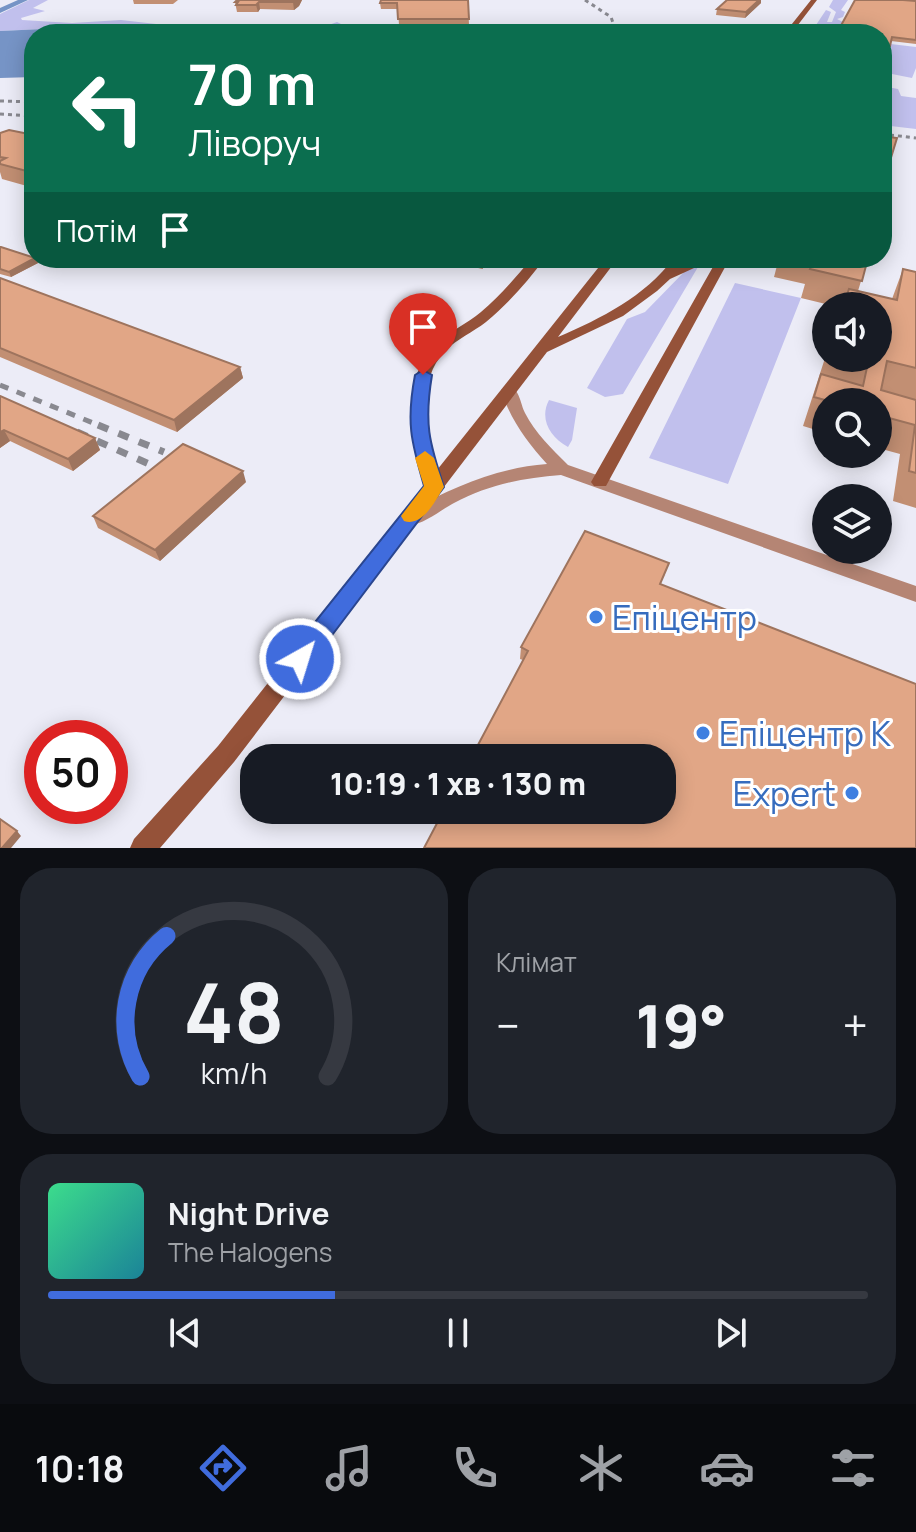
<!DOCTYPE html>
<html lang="uk">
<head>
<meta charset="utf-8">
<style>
  :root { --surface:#171b24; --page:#20242c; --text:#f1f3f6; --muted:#9ea1a6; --line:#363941; --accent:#406cdd }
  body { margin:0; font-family:Manrope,sans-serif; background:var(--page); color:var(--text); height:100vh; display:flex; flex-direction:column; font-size:30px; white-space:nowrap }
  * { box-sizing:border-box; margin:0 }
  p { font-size:26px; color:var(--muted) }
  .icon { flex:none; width:44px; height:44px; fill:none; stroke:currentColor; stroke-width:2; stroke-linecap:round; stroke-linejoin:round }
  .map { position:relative; height:848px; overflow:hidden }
  .side { display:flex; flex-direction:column; gap:20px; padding:20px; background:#0d0f14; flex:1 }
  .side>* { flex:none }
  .guide { position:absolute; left:24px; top:24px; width:868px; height:244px; border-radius:32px; box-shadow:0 4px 20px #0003; background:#0b6e4f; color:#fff; overflow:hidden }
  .controls { position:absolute; left:812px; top:292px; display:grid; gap:16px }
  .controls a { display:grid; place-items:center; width:80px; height:80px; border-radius:50%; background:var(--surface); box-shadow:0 4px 20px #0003; font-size:40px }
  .speed { position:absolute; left:24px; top:720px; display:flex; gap:16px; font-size:40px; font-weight:700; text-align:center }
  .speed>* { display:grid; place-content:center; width:104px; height:104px; border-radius:50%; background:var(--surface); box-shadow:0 4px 20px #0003; line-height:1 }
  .speed .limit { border:12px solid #d22; background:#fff; color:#111 }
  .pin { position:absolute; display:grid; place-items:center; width:68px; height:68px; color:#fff; margin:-82px -34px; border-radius:50% 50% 50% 0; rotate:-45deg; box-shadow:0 0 8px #0007 }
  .pin .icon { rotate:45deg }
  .me { position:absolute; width:88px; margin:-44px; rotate:39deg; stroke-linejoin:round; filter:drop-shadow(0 0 6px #0008) }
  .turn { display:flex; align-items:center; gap:28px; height:168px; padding:0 32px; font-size:36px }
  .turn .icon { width:104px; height:104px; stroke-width:2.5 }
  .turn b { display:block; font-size:56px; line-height:68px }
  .then { display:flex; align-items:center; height:76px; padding:0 32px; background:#0003; gap:16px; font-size:30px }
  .big { font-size:60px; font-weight:800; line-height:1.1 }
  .side .widget { flex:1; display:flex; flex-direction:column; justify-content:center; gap:12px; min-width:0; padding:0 28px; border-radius:32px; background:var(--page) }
  .side .dial { align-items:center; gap:0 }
  .dial svg { height:208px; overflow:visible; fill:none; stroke:var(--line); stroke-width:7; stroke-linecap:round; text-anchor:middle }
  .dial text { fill:var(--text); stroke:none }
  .song { display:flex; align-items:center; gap:24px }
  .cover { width:96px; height:96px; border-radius:12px; background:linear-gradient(135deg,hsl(150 70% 55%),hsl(190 70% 35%)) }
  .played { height:8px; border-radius:4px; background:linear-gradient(90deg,var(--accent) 35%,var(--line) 35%) }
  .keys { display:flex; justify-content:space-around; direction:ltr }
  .heat { display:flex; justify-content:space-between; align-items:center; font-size:44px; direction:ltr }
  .side .tiles { flex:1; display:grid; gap:20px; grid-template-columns:1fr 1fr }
  .widget:last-child { grid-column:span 2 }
  .trip { position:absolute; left:240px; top:744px; width:436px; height:80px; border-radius:32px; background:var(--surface); box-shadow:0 4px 20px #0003; font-weight:800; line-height:80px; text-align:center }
  .menu { display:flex; height:128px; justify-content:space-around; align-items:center; background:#090b0e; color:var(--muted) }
  .menu .icon { width:56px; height:56px }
  .menu .active { color:var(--accent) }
  .menu b { font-size:36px; color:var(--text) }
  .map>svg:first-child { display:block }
  .green { fill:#c1c0ed }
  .water { fill:#7694c6 }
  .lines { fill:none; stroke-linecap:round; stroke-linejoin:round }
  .canal { fill:#7694c6; fill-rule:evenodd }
  .street { fill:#b58574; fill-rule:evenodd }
  .secondary { fill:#955239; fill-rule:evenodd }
  .rail-far2 { stroke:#898990; stroke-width:3; stroke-dasharray:4 4; stroke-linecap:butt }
  .rail-far1 { stroke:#898990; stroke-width:5; stroke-dasharray:9 9; stroke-linecap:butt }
  .rail { stroke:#898990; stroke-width:7; stroke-dasharray:11 11; stroke-linecap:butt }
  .wall { fill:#c28f73 }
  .shaded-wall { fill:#9e745e }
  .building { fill:#e1a686; stroke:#9e745e; stroke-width:2 }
  .route { fill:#406cdd; stroke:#2a4690; stroke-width:2 }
  .slow { fill:#f59e0b }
  .shop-dot { fill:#3f7fe0; stroke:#fff; stroke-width:3 }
  .labels { text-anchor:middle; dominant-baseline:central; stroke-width:6; stroke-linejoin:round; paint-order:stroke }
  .near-shop-label { font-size:34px; fill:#366cbe; stroke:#fff; text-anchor:start }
</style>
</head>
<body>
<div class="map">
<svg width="916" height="848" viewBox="0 0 916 848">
  <rect width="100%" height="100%" fill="#ececf7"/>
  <path class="green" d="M29,0H48L33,8L45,11L21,18L22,20L72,23L121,20L200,29L237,26L258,30L326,26L337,22L345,26L392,25L413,32L432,30L503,34H330L297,30L241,34L180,31L81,34L43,29L0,31V14Z
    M833,0H848L841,10L845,12L843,17L837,19L843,22L836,34H810L826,10L831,12L827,22H832L836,12L829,7Z
    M882,43L916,47V68L912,78L882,72Z
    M882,86L898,89L901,96L916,98V129L882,125Z
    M698,267L623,394L605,397L587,388L627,319L645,312L686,270Z
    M735,283L801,298L728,484L649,458Z
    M549,400L577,408L572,440L568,447C550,437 539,419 549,400Z"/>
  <path class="water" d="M43,29L80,34H34V77L0,78V31Z"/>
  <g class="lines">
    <path class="canal" d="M18,0H28L0,13V8Z"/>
    <path class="street" d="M509,385C520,390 520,403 525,413C535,433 552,449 568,465L916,586V602L561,475C522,478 488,485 454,503C440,510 419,529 404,524L401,519L404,514C449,489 494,468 547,464C527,442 510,419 501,390Z"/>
    <path class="secondary" d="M811,0H817L791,34H784Z
      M902,0H916V3Z
      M532,258H545C528,281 508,304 486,322C473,332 457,339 445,351C415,383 427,432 437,470L606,258H618L558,337C602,318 644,297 674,258H686L680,266L700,258H716L670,279L657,291L623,316L547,352L234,762L160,848H130L134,839L218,746L425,485C412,439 397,383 436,345C449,331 467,324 481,312C500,296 516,277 532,258Z
      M718,258H730L606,486H594L591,482Z"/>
    <path class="rail-far2" d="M585,0L611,17L617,34
      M0,101L34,102
      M0,114L34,116
      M882,134L916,138"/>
    <path class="rail-far1" d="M0,385L103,427"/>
    <path class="rail" d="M98,425L164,452
      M77,432L149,464"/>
  </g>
  <path class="wall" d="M133,0H178L173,4H134Z
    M302,0L299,6L294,10L260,9L258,12H237L235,2Z
    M468,0L469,25H399L398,9H381L380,3Z
    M727,0H761V3L745,18L716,15L717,9Z
    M916,1V44L891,41L888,50H882V34H837L838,31Z
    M0,133L34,135V188L2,179L0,172Z
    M0,247L36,258L38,263L11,277L0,274Z
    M439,258H493L482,269Z
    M779,258H868L858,291L892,299L903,269L916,272V508L893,501L900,454L878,448V402H826V433L803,426L826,355V358H878V306H834L801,298L805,284L774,277Z
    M0,278L240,367L243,378L177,432L0,357Z
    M0,396L95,438L100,450L73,471L10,441L0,448Z
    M246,482L160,561L98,528L93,516Z
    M666,575L523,660L520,659L521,647Z"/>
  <path class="shaded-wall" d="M296,0H302L299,6L294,10L293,2Z
    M759,0H761V3L745,18L746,12Z
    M259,2L260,9L258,12L256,5Z
    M36,258L38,263L11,277L9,272Z
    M482,258H493L482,269Z
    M240,367L243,378L177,432L174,420Z
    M4,430L10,441L0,448V432Z
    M95,438L100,450L73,471L68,459Z
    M243,471L246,482L160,561L155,550Z
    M17,831L21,836L11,848H2Z"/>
  <path class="building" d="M237,0H296L293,2H259L256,5H236L238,2H235Z
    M381,0H468L469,19H398L397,3H380Z
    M727,0H759L746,12L717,9Z
    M855,0H903L916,1V40L892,37L890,46H882V34H848V32L838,31Z
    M9,130L34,135V173L0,164V161L6,158L0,157V133Z
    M882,136L897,138L882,187Z
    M0,247H1L35,258L9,272L0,269Z
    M815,258H868L862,281L810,269Z
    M903,269L916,272V368L887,361L881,390L916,400V473L909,471L915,425L878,415V402H832L814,397L821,374L863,386L869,358H878V306H843L849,289L897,300Z
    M0,278L240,367L174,420L0,348Z
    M0,396L95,438L68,459L4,430L0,432Z
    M183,444L243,471L155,550L93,516Z
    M585,531L669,563L660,584L916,684V848H424L444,810H662V758H471L528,651L521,647Z
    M0,819L17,831L2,848H0Z"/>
  <path class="route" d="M423,370L432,375C424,423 429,442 444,487L308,667L300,670L291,667L287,659L291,652L424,486C411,441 406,422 415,375Z"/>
  <path class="slow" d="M425,451L434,458L444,487C435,501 423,527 404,521L401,516L424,486L415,458Z"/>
  <g class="shop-dot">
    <circle cx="596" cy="617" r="8"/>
    <circle cx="703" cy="733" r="8"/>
    <circle cx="852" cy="793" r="8"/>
  </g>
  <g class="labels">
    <g class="near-shop-label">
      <text x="612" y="617">Епіцентр</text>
      <text x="719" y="733">Епіцентр К</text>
      <text x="836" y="793" text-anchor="end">Expert</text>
    </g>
  </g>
</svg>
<div class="controls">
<a><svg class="icon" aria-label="sound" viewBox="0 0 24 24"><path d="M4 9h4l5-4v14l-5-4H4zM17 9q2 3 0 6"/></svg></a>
<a><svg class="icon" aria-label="search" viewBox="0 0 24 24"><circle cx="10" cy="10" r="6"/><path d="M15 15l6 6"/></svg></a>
<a><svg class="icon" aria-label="layers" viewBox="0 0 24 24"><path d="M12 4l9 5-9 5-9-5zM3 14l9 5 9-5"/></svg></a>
</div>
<div class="speed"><div class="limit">50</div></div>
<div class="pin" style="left:423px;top:375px;background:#d93025"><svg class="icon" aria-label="arrive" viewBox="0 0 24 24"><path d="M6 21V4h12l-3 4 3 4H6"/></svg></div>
<svg class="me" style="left:300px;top:659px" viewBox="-20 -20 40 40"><circle r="17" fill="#406cdd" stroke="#fff" stroke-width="3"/><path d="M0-11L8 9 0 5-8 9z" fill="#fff"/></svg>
<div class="trip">10:19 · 1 хв · 130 m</div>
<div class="guide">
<div class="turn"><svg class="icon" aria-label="left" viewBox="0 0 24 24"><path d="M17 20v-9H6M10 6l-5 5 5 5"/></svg><div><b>70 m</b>Ліворуч</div></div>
<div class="then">Потім<svg class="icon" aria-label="arrive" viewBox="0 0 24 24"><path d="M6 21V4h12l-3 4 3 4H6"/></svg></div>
</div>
</div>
<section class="side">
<div class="tiles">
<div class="widget dial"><svg viewBox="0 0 100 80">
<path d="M14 69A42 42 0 1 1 86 69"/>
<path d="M14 69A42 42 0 0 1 24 15" stroke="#406cdd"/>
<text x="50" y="56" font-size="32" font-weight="700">48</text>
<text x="50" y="72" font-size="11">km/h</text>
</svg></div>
<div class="widget"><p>Клімат</p>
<div class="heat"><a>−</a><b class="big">19°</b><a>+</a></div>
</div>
<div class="widget">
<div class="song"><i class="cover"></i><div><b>Night Drive</b><p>The Halogens</p></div></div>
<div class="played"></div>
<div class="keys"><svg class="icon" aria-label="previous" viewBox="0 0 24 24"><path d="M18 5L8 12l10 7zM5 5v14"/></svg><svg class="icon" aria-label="pause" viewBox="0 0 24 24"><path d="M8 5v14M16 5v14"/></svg><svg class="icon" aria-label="next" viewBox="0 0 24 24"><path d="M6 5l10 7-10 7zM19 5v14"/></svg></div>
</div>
</div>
</section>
<nav class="menu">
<b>10:18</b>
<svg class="icon active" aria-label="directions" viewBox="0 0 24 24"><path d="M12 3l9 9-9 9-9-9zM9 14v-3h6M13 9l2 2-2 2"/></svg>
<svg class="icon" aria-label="music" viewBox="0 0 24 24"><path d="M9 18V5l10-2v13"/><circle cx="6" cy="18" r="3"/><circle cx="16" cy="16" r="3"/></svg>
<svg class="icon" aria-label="phone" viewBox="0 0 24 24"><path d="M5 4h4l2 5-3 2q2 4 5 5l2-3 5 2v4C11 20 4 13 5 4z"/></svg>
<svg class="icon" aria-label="climate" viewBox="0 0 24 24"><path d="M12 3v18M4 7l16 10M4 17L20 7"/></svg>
<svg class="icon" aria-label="car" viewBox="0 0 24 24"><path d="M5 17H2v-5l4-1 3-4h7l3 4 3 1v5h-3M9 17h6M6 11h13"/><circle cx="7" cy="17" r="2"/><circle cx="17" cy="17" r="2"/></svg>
<svg class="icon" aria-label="filters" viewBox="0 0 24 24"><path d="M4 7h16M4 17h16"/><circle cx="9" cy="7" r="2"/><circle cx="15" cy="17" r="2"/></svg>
</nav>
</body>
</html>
